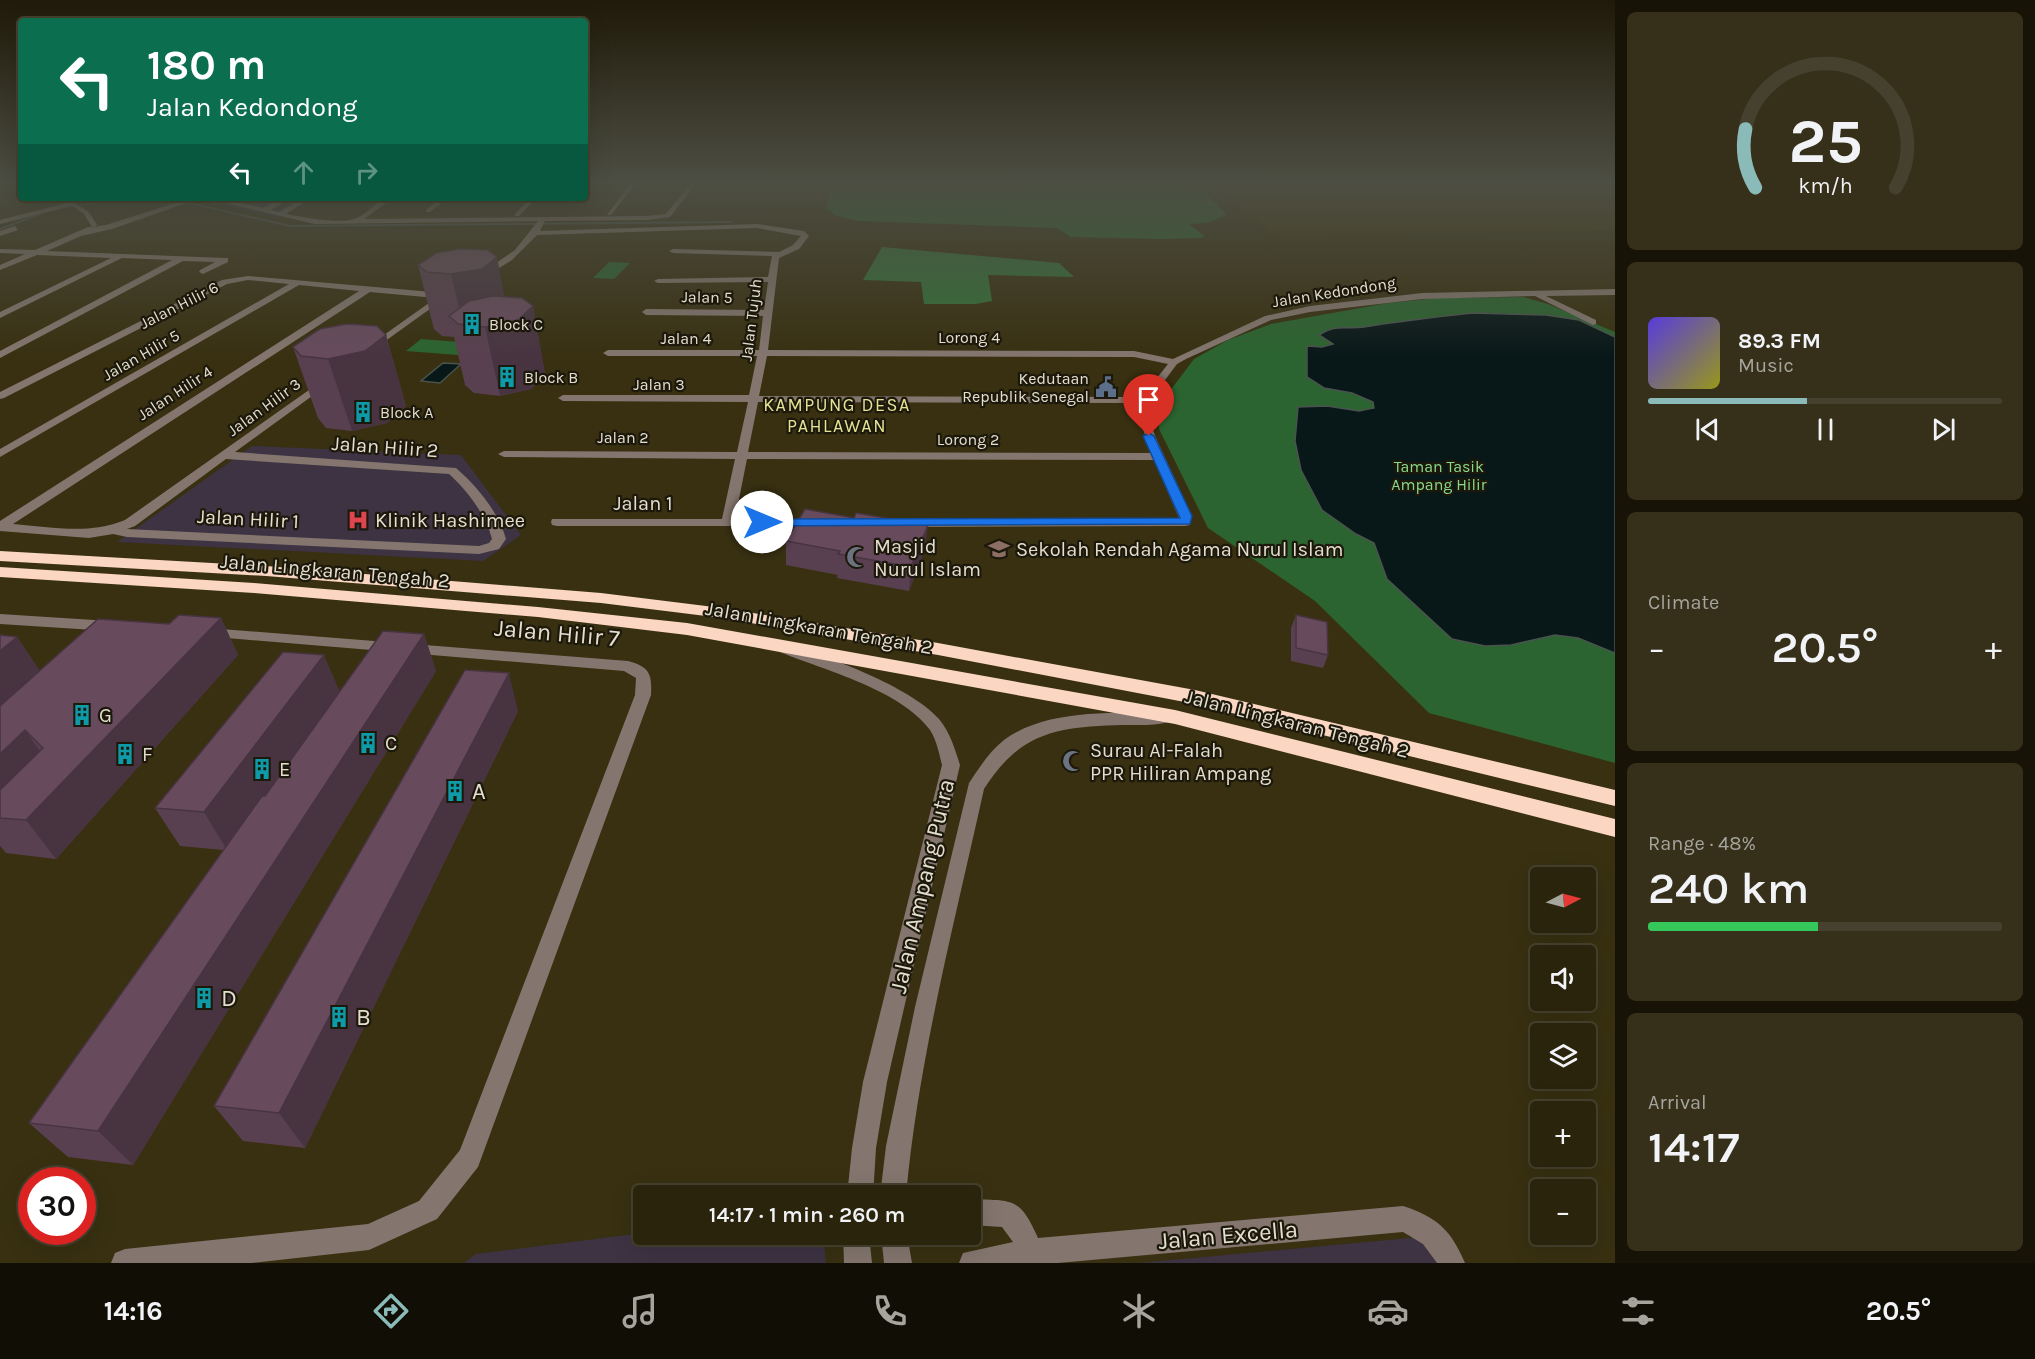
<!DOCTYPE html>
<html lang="en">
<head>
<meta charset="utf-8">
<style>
  :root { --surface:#2a240d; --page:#36301b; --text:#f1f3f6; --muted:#a5a49d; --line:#46412e; --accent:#8bbbb9 }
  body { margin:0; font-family:Karla,sans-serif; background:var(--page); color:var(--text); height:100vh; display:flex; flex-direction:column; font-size:22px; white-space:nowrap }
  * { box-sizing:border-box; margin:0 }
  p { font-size:20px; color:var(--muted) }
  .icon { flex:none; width:33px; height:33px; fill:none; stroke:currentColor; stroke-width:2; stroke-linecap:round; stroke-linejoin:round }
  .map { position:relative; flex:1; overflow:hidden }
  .side { display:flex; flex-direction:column; gap:12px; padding:12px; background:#171407; width:420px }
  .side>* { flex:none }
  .guide { position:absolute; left:18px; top:18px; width:570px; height:183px; border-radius:6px; box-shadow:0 6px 24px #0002,0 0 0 2px var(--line); background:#0b6e4f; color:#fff; overflow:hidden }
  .needle { width:39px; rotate:84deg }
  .buttons { position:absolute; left:1530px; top:867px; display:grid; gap:12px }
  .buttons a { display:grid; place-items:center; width:66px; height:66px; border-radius:6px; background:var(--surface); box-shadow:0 6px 24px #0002,0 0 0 2px var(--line); font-size:30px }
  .speed { position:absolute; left:18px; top:1167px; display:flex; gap:12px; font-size:30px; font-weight:700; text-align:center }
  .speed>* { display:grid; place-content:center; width:78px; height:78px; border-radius:50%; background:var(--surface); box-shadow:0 6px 24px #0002,0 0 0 2px var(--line); line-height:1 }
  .speed .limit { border:9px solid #d22; background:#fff; color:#111 }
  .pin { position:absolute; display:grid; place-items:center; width:51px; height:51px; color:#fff; margin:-62px -26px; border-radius:50% 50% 50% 0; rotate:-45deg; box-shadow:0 0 6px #0007 }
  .pin .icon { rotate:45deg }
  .me { position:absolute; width:66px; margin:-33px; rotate:90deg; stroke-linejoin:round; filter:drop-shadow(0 0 4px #0008) }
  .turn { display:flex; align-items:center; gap:21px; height:126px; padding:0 30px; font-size:27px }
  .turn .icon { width:78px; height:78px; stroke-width:2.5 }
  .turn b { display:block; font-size:42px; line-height:51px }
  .lanes { display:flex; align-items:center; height:57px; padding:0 30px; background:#0003; justify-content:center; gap:30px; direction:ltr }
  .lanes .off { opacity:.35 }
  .big { font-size:45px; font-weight:600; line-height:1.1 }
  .side .tile { flex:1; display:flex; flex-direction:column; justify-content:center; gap:9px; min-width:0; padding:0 21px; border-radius:9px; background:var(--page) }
  .side .dial { align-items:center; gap:0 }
  .dial svg { height:156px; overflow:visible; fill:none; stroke:var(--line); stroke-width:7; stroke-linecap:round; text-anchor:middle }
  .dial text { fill:var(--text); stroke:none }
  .song { display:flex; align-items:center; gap:18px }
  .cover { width:72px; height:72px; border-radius:9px; background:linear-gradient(135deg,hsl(250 70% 55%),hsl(60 70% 35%)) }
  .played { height:6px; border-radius:3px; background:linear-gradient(90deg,var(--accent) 45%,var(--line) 45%) }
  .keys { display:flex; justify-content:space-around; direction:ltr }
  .heat { display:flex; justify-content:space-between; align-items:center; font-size:33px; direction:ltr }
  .charge { height:9px; border-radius:4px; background:linear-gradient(90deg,#34c759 48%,var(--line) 0) }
  .trip { position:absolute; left:633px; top:1185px; width:348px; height:60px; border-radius:6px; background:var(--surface); box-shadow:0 6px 24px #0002,0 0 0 2px var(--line); font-weight:600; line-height:60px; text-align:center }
  .tabs { display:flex; height:96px; justify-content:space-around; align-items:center; background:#110e05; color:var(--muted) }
  .tabs .icon { width:42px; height:42px }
  .tabs .on { color:var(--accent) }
  .tabs b { font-size:27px; color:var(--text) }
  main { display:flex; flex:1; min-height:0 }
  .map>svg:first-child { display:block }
  .commercial { fill:#3d3343 }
  .built { fill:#40360f }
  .green { fill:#2b6430 }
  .forest { fill:#347038 }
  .water { fill:#081718; stroke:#4a534e; stroke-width:1.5 }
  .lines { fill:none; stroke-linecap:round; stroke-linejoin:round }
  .stream { stroke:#4a534e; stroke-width:2 }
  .minor { fill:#84766e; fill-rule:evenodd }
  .highway { fill:#fad6c3; fill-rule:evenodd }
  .wall { fill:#594050 }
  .shaded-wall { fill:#483441 }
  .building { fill:#674b5d; stroke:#483441; stroke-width:1.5 }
  .route { fill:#1a73e8; stroke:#114b97; stroke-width:1.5 }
  .labels { text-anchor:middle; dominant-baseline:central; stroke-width:4.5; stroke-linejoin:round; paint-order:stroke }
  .far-street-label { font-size:16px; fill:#e3decd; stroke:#1c180b }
  .far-poi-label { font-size:16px; fill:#e3decd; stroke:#1c180b; text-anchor:start }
  .far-park-label { font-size:16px; fill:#87da8a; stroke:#1c180b }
  .far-neighbourhood-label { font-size:18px; letter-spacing:1.5px; fill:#e4e495; stroke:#1c180b }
  .street-label { font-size:20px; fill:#e3decd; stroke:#1c180b }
  .poi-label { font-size:20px; fill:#e3decd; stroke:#1c180b; text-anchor:start }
  .near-street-label { font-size:24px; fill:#e3decd; stroke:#1c180b }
  .near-poi-label { font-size:24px; fill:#e3decd; stroke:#1c180b; text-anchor:start }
</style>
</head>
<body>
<main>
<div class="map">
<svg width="1615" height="1263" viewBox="0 0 1615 1263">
  <rect width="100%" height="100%" fill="#383011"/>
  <path class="commercial" d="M204,198H312L278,218L200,200Z
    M252,446L461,455L521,535L483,561L117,542Z
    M643,1233L644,1234L823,1235L826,1263H464L476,1254Z
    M1421,1237L1438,1263H1139Z"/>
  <path class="built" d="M1211,181H1615V230L1280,236L1272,234Z"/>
  <path class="green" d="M833,181H1193L1225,212V216L1207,223L1189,224L1205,236L1201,238L1162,239L1071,237L1057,228L860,221L837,216L826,208Z
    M609,262L630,263L614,279L593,278Z
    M1523,297L1548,304L1615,332V763L1429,713L1315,601L1208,528L1159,429L1160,404L1194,359L1228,340L1271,324L1388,303L1437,298Z
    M421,339L485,344L471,356L406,351Z"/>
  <path class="forest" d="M882,247L1059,263L1074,277L988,275L992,301L976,304H924L921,282L863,280Z"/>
  <path class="water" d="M1472,313L1546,315L1579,320L1615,337V653L1578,638L1555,635L1511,645L1485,646L1452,639L1387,579L1374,543L1356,534L1322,510L1301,470L1295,441L1298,407L1327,406L1359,411L1374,408L1373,402L1352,393L1324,388L1307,377V346L1322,347L1333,344L1319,335C1339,323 1344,330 1364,327C1400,321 1436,317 1472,313Z
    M443,363L461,364L440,383L421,381Z"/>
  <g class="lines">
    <path class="stream" d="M168,198L290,226L732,222
      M89,203L111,198
      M0,229L40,214"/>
    <path class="minor" d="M632,181H638L611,215H607Z
      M692,181H698L670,217L647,220L545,221L540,231L757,224L804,231L809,236L799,249L779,258L768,350L1134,351L1173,359L1265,316L1310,306L1422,293L1615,289V295L1546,296L1596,320V324L1593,325L1535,296L1422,299L1310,312L1271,320L1186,359L1177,364L1150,400L1149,417L1155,436L1192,516L1190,525L1185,526L893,527L887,523L893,519L1179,518L1154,460L747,459L735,519H818L823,520L824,523L823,526H557L552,525L551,522L552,519H722L735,459L504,457L498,454L504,451L737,452L748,402L563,401L558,398L563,395H749L757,356H608L603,353L608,350H759L763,316L646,315L642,312L646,309L764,310L768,282L658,283L654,281L658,279L768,277L772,256L673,253L669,251L673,249L779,252L793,245L801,236L757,228L537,235L512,260L483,278L479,276L480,274L515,250L538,221L315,224L204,198H216L263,208L282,198H290L271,210L279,212L303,198H311L286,214C302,217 342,225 357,218C370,212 378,198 393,198L364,219L647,216L666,214ZM767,356L1134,357L1168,364L1142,397L759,396ZM758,402L1140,403L1139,417L1151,453L748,452Z
      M66,198L89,212L98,227H92L84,214L72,206L0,224V220L67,203L63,200Z
      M191,198H201L112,229L81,236L47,251L225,258H228V262L203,274L199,272L200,270L215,262L183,261L0,358V351L172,260L122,258L0,318V312L111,258L37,255L0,270V265L25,254L0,253V249L35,250L88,227L106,225Z
      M441,198H448L430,212H426V210Z
      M530,198H537L519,216H515V214Z
      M15,226L18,230L0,236V231Z
      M248,276L444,293L448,296L370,352L365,349L367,347L436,298L370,292L13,524C51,527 89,535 125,520L326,378L330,379V383L235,452L456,468C477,486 499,513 506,539L499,549L479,554L127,537L113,534L89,538L0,531V521L359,291L299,285L0,457V449L289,284L248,280L227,284L4,398L0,399V392L222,280ZM226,459L449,474C467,490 486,515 492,539L489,543L479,546L127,529L135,526Z
      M0,614L110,621L117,626L110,631L0,624Z
      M208,628L628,661C650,667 652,674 651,695L478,1167L437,1219L369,1250L251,1263H111L115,1253L125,1249L368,1224L419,1201L460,1150L635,695L636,678L624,671L203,636L200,633Z
      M785,644C826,655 911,687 939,719C950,732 955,749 960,765L887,1082L876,1148L873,1196H847L852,1148L863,1082L942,765C939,753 937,741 930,730C901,690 824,670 780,652L777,649L780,646Z
      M1163,712L1169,714L1171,718L1169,722C1155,726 1138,725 1123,725C1058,727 1021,731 984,789C955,921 918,1061 906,1196H880L886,1146L915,1007L969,783C979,768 989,752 1004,740C1048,708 1112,714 1163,712Z
      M970,1199C1013,1201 1019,1196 1038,1238L1403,1206C1437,1217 1451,1230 1465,1263H1437L1423,1244L1403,1232L1058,1263H959L963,1253L1013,1242L1002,1227L970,1225Z
      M843,1234H869L872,1263H844Z
      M881,1234H907L912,1263H884Z"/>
    <path class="highway" d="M0,551L266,566L601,593L722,608L938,643L1195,690L1615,790V806L1195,704L938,655L722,618L601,603L266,576L0,561Z
      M0,567L254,583L538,607L687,623L1175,710L1615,819V837L1175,724L687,635L538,617L254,593L0,577Z"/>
  </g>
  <path class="wall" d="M437,253L505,297L533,306L545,374L531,389L500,396L474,393L465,385L454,337L442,336L434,329L418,265Z
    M386,335L406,406L387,423L352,431L326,428L318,418L293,347Z
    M786,541L925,549L909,591L837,578L838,575L786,565Z
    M1296,615L1328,655L1323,668L1291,661V628Z
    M221,618L238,655L56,859L6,853L0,846V635L17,637L40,671L169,624Z
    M424,634L436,671L133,1165L68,1157L29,1123L223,850L180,846L155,808L340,691Z
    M518,711L305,1148L243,1141L214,1106Z"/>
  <path class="shaded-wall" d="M497,257L509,320L533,306L545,374L531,389L500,396L485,327L463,324L451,274Z
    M386,335L406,406L387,423L352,431L328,359Z
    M928,525L925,549L909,591L911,567Z
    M221,618L238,655L56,859L26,820Z
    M424,634L436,671L133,1165L98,1131Z
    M17,637L42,674L0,711V651Z
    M324,655L340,692L227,850L204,812Z
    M509,673L518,711L305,1148L279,1113Z
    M25,730L52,768L0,818V754Z"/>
  <path class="building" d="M460,249L487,250L497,257L482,269L451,274L427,272L418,265L437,253Z
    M493,296L522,298L533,306L518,320L485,327L458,324L449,316L469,301Z
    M347,324L377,326L386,335L365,351L328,359L301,356L293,347L320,329Z
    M805,509L854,518L856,513L928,525L911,567L838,554L840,551L786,541Z
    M179,615L221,618L26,820L0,818V790L43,748L25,730L0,754V706L98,619L169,624Z
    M1296,615L1327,622L1328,655L1296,648Z
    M383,631L424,634L98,1131L29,1123L262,796H265Z
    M0,635L17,637L0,651Z
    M283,652L324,655L204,812L155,808Z
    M465,670L509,673L279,1113L214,1106Z"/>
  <linearGradient id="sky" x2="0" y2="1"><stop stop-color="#1f1a09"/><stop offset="0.51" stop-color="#4d4e43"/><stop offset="1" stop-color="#4d4e43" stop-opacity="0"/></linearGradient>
  <rect width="1615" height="357" fill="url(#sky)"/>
  <path class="route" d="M1149,433L1154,436L1192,516L1190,524L762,526L756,522L762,519L1180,518L1143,436Z"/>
  <defs>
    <symbol id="building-bare" viewBox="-9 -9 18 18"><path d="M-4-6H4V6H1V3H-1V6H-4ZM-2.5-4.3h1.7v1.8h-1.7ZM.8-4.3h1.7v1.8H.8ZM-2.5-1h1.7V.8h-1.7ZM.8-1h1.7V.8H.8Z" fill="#0f9aa8" stroke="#1c180b" stroke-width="2.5" paint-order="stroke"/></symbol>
    <symbol id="civic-bare" viewBox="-9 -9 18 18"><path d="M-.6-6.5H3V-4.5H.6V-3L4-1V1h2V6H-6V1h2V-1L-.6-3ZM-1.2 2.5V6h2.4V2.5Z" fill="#5c6f8a" stroke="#1c180b" stroke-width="2.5" paint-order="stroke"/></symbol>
    <symbol id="hospital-bare" viewBox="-9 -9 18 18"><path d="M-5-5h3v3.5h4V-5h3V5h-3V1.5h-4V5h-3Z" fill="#e0444e" stroke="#1c180b" stroke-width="2.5" paint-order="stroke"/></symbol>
    <symbol id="school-bare" viewBox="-9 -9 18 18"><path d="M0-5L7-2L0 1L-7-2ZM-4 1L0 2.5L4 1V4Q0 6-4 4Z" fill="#8d6e63" stroke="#1c180b" stroke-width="2.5" paint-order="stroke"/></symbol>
    <symbol id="mosque-bare" viewBox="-9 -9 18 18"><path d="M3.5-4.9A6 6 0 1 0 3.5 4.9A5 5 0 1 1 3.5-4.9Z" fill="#6b7280" stroke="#1c180b" stroke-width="2.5" paint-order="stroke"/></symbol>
  </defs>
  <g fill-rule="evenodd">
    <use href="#building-bare" x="457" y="309" width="30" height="30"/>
    <use href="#building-bare" x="492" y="362" width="30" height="30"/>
    <use href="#civic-bare" x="1091" y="372" width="30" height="30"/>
    <use href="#building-bare" x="348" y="397" width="30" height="30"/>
    <use href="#hospital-bare" x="343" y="505" width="30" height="30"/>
    <use href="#school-bare" x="984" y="534" width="30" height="30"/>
    <use href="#mosque-bare" x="842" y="542" width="30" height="30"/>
    <use href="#building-bare" x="67" y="700" width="30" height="30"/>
    <use href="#building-bare" x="353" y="728" width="30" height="30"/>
    <use href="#building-bare" x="110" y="739" width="30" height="30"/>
    <use href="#mosque-bare" x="1058" y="746" width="30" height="30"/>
    <use href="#building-bare" x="247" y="754" width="30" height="30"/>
    <use href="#building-bare" x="440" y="776" width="30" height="30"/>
    <use href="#building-bare" x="189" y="983" width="30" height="30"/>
    <use href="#building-bare" x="324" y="1002" width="30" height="30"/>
  </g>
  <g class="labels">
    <g class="far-street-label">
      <text transform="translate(1334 292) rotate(-9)">Jalan Kedondong</text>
      <text transform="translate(707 297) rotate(1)">Jalan 5</text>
      <text transform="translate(179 305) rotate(-27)">Jalan Hilir 6</text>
      <text transform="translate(751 320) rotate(-83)">Jalan Tujuh</text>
      <text x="969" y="337">Lorong 4</text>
      <text x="686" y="338">Jalan 4</text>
      <text transform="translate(141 355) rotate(-30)">Jalan Hilir 5</text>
      <text x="659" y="384">Jalan 3</text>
      <text transform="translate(175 393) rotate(-33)">Jalan Hilir 4</text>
      <text transform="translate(264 407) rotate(-36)">Jalan Hilir 3</text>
      <text x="623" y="437">Jalan 2</text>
      <text x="968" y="439">Lorong 2</text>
    </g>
    <g class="far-poi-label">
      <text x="489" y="324">Block C</text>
      <text x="524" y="377">Block B</text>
      <text x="1089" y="378" text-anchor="end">Kedutaan<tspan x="1089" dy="18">Republik Senegal</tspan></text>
      <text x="380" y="412">Block A</text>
    </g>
    <g class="far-park-label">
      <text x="1439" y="466">Taman Tasik<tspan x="1439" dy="18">Ampang Hilir</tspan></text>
    </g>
    <g class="far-neighbourhood-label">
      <text x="837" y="405">KAMPUNG DESA<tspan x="837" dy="21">PAHLAWAN</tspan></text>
    </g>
    <g class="street-label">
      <text transform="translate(385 447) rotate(4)">Jalan Hilir 2</text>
      <text x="643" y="503">Jalan 1</text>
      <text transform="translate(248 519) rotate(3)">Jalan Hilir 1</text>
      <text transform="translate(335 571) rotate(5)">Jalan Lingkaran Tengah 2</text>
      <text transform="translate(819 628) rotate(10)">Jalan Lingkaran Tengah 2</text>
      <text transform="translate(1297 724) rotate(14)">Jalan Lingkaran Tengah 2</text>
    </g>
    <g class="poi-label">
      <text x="375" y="520">Klinik Hashimee</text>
      <text x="874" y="546">Masjid<tspan x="874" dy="23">Nurul Islam</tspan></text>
      <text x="1016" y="549">Sekolah Rendah Agama Nurul Islam</text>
      <text x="99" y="715">G</text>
      <text x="385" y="743">C</text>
      <text x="1090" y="750">Surau Al-Falah<tspan x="1090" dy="23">PPR Hiliran Ampang</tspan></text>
      <text x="142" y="754">F</text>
      <text x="279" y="769">E</text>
    </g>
    <g class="near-street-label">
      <text transform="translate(557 633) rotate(5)">Jalan Hilir 7</text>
      <text transform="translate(922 886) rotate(-77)">Jalan Ampang Putra</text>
      <text transform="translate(1228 1235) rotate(-5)">Jalan Excella</text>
    </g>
    <g class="near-poi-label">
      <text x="472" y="791">A</text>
      <text x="221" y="998">D</text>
      <text x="356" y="1017">B</text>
    </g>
  </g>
</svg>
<div class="buttons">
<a><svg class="needle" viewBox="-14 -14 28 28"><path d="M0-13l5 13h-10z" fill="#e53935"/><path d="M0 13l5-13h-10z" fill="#a5a49d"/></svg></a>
<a><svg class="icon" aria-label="sound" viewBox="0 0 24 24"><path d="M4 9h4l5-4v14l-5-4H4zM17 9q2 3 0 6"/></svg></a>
<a><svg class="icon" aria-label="layers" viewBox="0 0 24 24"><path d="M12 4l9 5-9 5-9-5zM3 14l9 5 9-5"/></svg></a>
<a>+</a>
<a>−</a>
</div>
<div class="speed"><div class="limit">30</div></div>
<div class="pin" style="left:1149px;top:436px;background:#d93025"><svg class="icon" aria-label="arrive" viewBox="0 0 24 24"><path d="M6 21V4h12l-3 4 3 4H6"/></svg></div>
<svg class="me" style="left:762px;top:522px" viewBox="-20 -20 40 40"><circle r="19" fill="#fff"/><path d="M0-13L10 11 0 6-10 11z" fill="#1a73e8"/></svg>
<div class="trip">14:17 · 1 min · 260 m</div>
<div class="guide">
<div class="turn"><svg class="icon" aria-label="left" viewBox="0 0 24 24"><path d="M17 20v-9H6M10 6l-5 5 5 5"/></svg><div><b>180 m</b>Jalan Kedondong</div></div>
<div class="lanes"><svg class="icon" aria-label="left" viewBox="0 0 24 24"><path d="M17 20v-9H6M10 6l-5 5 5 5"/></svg><svg class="icon off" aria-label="ahead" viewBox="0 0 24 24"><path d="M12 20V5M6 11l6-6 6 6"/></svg><svg class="icon off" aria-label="right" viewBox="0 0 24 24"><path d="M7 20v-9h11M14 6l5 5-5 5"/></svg></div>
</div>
</div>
<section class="side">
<div class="tile dial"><svg viewBox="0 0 100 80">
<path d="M14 69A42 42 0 1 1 86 69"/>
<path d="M14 69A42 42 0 0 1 9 39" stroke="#8bbbb9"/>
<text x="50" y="56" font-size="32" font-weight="700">25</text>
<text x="50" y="72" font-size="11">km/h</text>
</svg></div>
<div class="tile">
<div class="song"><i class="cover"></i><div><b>89.3 FM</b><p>Music</p></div></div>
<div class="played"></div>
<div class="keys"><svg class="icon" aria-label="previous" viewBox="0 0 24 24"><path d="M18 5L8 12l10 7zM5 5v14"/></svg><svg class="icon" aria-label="pause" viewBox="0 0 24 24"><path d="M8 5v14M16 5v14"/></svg><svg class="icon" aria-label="next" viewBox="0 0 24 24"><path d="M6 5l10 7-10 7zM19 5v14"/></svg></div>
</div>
<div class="tile"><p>Climate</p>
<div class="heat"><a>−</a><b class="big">20.5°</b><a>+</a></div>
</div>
<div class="tile"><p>Range · 48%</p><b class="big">240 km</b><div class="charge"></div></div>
<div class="tile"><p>Arrival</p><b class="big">14:17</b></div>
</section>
</main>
<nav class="tabs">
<b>14:16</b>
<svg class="icon on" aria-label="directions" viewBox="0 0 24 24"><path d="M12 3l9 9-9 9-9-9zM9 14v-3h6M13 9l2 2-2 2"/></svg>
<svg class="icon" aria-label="music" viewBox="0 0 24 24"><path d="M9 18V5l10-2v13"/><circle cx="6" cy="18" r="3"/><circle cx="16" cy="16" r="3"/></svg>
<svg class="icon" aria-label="phone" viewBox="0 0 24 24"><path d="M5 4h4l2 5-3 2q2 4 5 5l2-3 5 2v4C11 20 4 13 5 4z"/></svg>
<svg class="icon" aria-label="climate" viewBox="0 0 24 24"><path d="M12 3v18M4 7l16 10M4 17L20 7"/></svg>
<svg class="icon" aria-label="car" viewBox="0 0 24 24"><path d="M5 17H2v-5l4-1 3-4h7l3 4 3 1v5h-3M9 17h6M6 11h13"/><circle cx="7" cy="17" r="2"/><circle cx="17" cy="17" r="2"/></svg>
<svg class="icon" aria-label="filters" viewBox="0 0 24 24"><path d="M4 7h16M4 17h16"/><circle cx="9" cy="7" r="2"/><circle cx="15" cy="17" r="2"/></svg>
<b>20.5°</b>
</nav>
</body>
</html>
